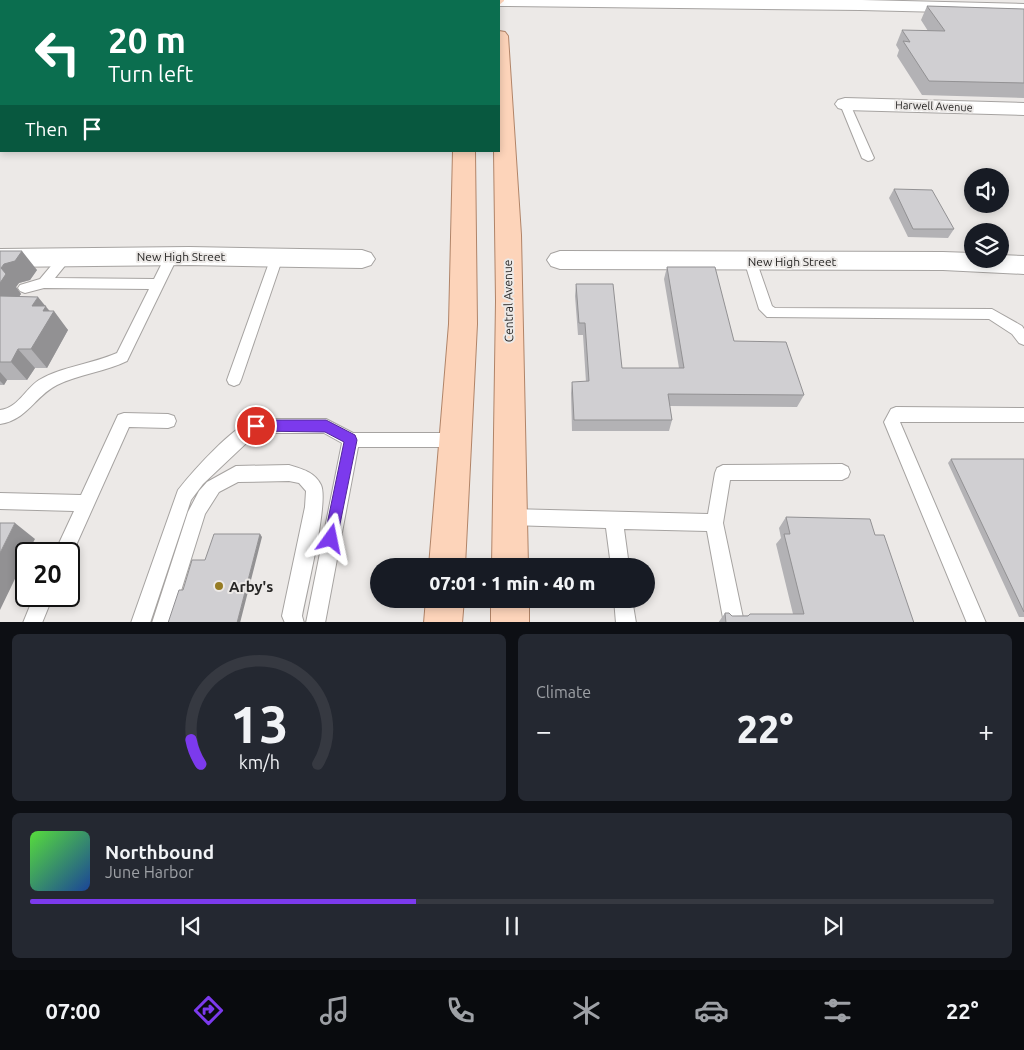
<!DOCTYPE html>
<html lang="en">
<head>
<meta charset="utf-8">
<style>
  :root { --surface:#171b24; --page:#242831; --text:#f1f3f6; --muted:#9ea1a6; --line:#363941; --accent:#7c3aed }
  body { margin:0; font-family:Ubuntu,sans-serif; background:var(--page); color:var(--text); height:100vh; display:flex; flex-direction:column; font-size:19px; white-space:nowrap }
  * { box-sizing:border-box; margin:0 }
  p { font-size:16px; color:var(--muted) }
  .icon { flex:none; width:28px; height:28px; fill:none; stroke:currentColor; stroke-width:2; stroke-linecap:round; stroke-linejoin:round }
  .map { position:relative; height:622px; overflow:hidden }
  .details { display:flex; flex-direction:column; gap:12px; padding:12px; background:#0d0f14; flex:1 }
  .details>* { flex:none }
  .banner { position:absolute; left:0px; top:0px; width:500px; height:152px; box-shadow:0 2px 8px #0003; background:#0b6e4f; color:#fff; overflow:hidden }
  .controls { position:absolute; left:964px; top:168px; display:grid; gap:10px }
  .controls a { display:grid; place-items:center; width:45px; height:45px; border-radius:50%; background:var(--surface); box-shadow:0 2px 8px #0003; font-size:25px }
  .speed { position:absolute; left:15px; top:542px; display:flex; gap:10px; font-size:25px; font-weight:700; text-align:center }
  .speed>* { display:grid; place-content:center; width:65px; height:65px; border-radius:50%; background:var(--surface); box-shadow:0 2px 8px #0003; line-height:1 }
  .speed .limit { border:2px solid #111; border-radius:8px; background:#fff; color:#111 }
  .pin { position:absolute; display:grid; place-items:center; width:42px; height:42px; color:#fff; margin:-21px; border:2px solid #fff; border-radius:50%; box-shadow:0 1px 5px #0007 }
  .me { position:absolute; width:55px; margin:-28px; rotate:12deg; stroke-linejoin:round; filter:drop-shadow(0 0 4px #0008) }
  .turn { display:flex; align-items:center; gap:18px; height:105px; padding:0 25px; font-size:22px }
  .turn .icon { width:65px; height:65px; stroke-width:2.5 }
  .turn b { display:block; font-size:35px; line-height:42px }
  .then { display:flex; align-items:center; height:48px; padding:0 25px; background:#0003; gap:10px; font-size:19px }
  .big { font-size:38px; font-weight:800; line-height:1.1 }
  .details .card { flex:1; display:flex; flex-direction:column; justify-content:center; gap:8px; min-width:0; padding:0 18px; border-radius:8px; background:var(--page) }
  .details .dial { align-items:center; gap:0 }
  .dial svg { height:130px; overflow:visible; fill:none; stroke:var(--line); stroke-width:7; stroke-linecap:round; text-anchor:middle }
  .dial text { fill:var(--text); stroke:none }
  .song { display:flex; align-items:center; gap:15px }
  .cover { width:60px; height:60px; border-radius:8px; background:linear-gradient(135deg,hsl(110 70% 55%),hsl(220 70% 35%)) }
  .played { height:5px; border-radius:2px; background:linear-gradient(90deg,var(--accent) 40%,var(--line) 40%) }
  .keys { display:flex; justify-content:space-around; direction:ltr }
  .heat { display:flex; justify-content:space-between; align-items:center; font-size:28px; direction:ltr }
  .details .tiles { flex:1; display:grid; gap:12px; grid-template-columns:1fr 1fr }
  .card:last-child { grid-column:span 2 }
  .trip { position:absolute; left:370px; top:558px; width:285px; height:50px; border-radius:25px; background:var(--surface); box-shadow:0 2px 8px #0003; font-weight:800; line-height:50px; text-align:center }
  .tab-bar { display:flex; height:80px; justify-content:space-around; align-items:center; background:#090b0e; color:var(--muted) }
  .tab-bar .icon { width:35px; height:35px }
  .tab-bar .on { color:var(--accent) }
  .tab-bar b { font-size:22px; color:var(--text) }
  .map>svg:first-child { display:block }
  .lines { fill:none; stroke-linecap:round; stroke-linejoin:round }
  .service-casing { stroke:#a6a3a1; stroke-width:2 }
  .minor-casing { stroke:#a6a3a1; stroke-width:2 }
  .primary-casing { stroke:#b18468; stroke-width:2 }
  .service { fill:#fff; fill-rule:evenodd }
  .minor { fill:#fff; fill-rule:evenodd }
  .primary { fill:#fdd4ba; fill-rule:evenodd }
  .wall { fill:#b3b2b5 }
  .shaded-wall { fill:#929193 }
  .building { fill:#d0cfd2; stroke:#929193 }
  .route { fill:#7c3aed; stroke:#51269a }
  .poi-dot { fill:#967c24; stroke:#ece9e7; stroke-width:2 }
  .labels { text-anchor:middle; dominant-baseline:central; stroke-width:4; stroke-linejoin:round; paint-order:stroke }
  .far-street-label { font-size:11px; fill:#272625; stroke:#ece9e7 }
  .street-label { font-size:12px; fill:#272625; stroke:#ece9e7 }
  .near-poi-label { font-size:15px; font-weight:bold; fill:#272625; stroke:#ece9e7; text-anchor:start }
</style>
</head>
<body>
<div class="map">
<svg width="1024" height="623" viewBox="0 0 1024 623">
  <rect width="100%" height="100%" fill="#ece9e7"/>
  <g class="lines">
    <defs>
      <path id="service" d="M398,0H470L471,1H399Z
        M845,101L850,104L874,158L872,160L868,161L862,158L840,104Z
        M66,252L71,254L72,257L55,278L154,279L167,253H177L178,256L127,361C105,372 79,374 57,385C35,396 27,420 0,424V410C18,408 25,389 39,380C63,366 92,364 117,353L149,289L44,288L25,293L20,291L18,288L20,285L40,279L61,254Z
        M277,252L282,254L283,257L241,380L239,384L234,386L229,384L227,380L271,257L272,254Z
        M750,255L755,257L756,260L772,306L775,308L992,309L1022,326L1024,329V345L1019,343L1012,334L989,319L767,317L759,309L744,260L745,257Z
        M896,407L1024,408V422H900L986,623H967L884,422L891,409Z
        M124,413L168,414L174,416L176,421L174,426L168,428L129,427L69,561V554H54L74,511L0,509V493L81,495L118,415Z
        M255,419H326L353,433H456L462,435L464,440L462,445L456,447H358L325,623H306L342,443L324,433H257L203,484L191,500L150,623H131L178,490C193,471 232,427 255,419Z
        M842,464L848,467L850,472L848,477L842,480H730L723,523L743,618L741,623H725L723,618L707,531L624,529L629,566H611L606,528L510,525L504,523L501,517L504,511L510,509L708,514L715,473L717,468L723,465Z
        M289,465C302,469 315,472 321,485C329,502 306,593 302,616L304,623H285L282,616L305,507L306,491L299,483L289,481L238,482L219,492L205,514L171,623H152L188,512L199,491L207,482L236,466Z
        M34,596H53L42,623H23Z
        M614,599H632L636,623H616Z"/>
      <path id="minor" d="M459,0H862L1024,4V14L860,10L499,6V1Z
        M845,98L1024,103V115L845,110L838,108L835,104L838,100Z
        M189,247L362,250L371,253L375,259L371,265L362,268L189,265L0,267V249Z
        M560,251L943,252L972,253V259H1000V255L1024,256V274L943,270L560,269L551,266L547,260L551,254Z"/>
      <path id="primary" d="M459,0H475V1H459Z
        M488,0H504V1L499,5V1Z
        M499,31L505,32L508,36L521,235L528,566H492L496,301L494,151H499Z
        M453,151H475L477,324L465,566H429L449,324Z
        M426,599H464L462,623H424Z
        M491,599H529V623H491Z"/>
    </defs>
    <use href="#service" class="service-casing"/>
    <use href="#minor" class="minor-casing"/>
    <use href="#primary" class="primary-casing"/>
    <use href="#service" class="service"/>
    <use href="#minor" class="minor"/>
    <use href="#primary" class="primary"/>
  </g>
  <path class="wall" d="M0,0H291V1H1V45L0,46Z
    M927,6L1024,9V98L922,95L897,56L899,50L896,45L902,30L928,31L921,20Z
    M894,189L954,229L948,238L908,237L889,198Z
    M0,251L37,270L30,280L19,283L16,287L21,294L19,296L45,306L68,330L47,368H35L27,380H7L4,385H0Z
    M667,267L734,341L804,395L797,407L670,406L672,420L669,431H572L571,393L572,382H586L583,335H578L575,296L576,284L622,368H679L664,279Z
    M951,459H1024V617H1019L948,463Z
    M786,517L875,535L914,623H718L725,613L732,616L793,614L776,544L781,538L779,528Z"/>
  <path class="shaded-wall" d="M283,0H291V1H283Z
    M22,251L37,270L30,280L19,283L16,287L21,294L12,307L0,304V283L1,268L4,264Z
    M38,297L52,314L54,311L68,330L47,368L31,349L32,306Z
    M18,349L35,368L27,380L11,362Z
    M0,372L7,380L4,385L0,381Z
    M15,523L35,539L27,554H26V556L0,610V553Z
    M260,534L262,537L240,623H237Z"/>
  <path class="building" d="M0,0H283V1H1V34H0Z
    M927,6L1024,9V83L929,81L903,41L910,42L902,30L945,31Z
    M894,189L932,190L954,229H913Z
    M0,251H22L15,261L4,264L1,268L6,274L0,283Z
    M667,267H715L734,341L786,342L804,395L668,394L672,420H574L572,382L589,381L585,323H579L576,284H613L622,368H684Z
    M0,296L38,297L32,306H46L43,311H54L31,349H18L11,362H0Z
    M951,459H1024V612Z
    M786,517L870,519L875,535H884L914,623H726L725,613H729L732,616H748L750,614H804L784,534H790Z
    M0,523H15L0,553Z
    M214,534H260L237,623H168L179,590H183L192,560H205Z"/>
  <path class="route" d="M256,420H326L355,435L357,440L336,544L331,546L326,544L324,539L344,442L325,432L256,431L251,430L249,426L251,422Z"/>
  <circle class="poi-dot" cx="219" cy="586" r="5"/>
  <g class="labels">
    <g class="far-street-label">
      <text transform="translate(934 106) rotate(2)">Harwell Avenue</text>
    </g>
    <g class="street-label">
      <text x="181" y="256">New High Street</text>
      <text x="792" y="261">New High Street</text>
      <text transform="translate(508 301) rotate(-91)">Central Avenue</text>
    </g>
    <g class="near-poi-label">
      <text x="229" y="586">Arby's</text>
    </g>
  </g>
</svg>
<div class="controls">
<a><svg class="icon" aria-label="sound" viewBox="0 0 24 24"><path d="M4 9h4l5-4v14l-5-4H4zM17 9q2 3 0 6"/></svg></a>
<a><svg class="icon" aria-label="layers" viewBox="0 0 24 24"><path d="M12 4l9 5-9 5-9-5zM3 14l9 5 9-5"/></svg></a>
</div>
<div class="speed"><div class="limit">20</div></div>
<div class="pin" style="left:256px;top:426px;background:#d93025"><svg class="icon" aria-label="arrive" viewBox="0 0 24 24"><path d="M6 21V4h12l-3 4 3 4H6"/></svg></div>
<svg class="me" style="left:331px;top:539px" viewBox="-20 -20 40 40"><path d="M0-17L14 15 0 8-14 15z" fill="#7c3aed" stroke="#fff" stroke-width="4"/></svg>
<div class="trip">07:01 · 1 min · 40 m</div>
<div class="banner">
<div class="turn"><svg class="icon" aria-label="left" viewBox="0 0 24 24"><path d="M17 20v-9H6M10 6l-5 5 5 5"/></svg><div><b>20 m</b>Turn left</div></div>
<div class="then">Then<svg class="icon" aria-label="arrive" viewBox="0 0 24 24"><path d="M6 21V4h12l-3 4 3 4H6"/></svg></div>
</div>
</div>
<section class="details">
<div class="tiles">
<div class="card dial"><svg viewBox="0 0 100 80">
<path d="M14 69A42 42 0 1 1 86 69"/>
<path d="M14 69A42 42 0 0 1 8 54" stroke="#7c3aed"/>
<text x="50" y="56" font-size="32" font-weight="700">13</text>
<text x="50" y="72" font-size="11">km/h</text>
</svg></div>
<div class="card"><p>Climate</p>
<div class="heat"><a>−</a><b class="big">22°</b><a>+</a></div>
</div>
<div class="card">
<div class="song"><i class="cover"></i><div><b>Northbound</b><p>June Harbor</p></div></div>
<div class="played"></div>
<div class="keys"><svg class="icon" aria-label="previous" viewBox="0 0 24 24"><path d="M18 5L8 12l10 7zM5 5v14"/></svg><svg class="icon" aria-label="pause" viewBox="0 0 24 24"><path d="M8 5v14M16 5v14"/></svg><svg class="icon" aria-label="next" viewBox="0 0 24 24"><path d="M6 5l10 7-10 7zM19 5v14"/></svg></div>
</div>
</div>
</section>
<nav class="tab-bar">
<b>07:00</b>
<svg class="icon on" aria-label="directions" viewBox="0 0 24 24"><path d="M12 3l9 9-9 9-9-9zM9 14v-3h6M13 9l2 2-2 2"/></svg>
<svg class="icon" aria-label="music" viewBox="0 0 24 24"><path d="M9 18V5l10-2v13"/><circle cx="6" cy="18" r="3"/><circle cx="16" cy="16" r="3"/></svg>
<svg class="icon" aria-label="phone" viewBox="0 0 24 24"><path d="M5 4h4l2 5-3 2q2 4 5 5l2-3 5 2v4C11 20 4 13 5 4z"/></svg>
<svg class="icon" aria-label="climate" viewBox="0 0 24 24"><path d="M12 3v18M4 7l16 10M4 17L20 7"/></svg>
<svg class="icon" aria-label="car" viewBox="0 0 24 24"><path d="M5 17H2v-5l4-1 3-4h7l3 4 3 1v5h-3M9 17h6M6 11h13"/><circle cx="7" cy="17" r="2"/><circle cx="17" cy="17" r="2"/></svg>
<svg class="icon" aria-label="filters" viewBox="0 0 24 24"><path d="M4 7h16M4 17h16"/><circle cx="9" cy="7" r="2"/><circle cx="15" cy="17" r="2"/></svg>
<b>22°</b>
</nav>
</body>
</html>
